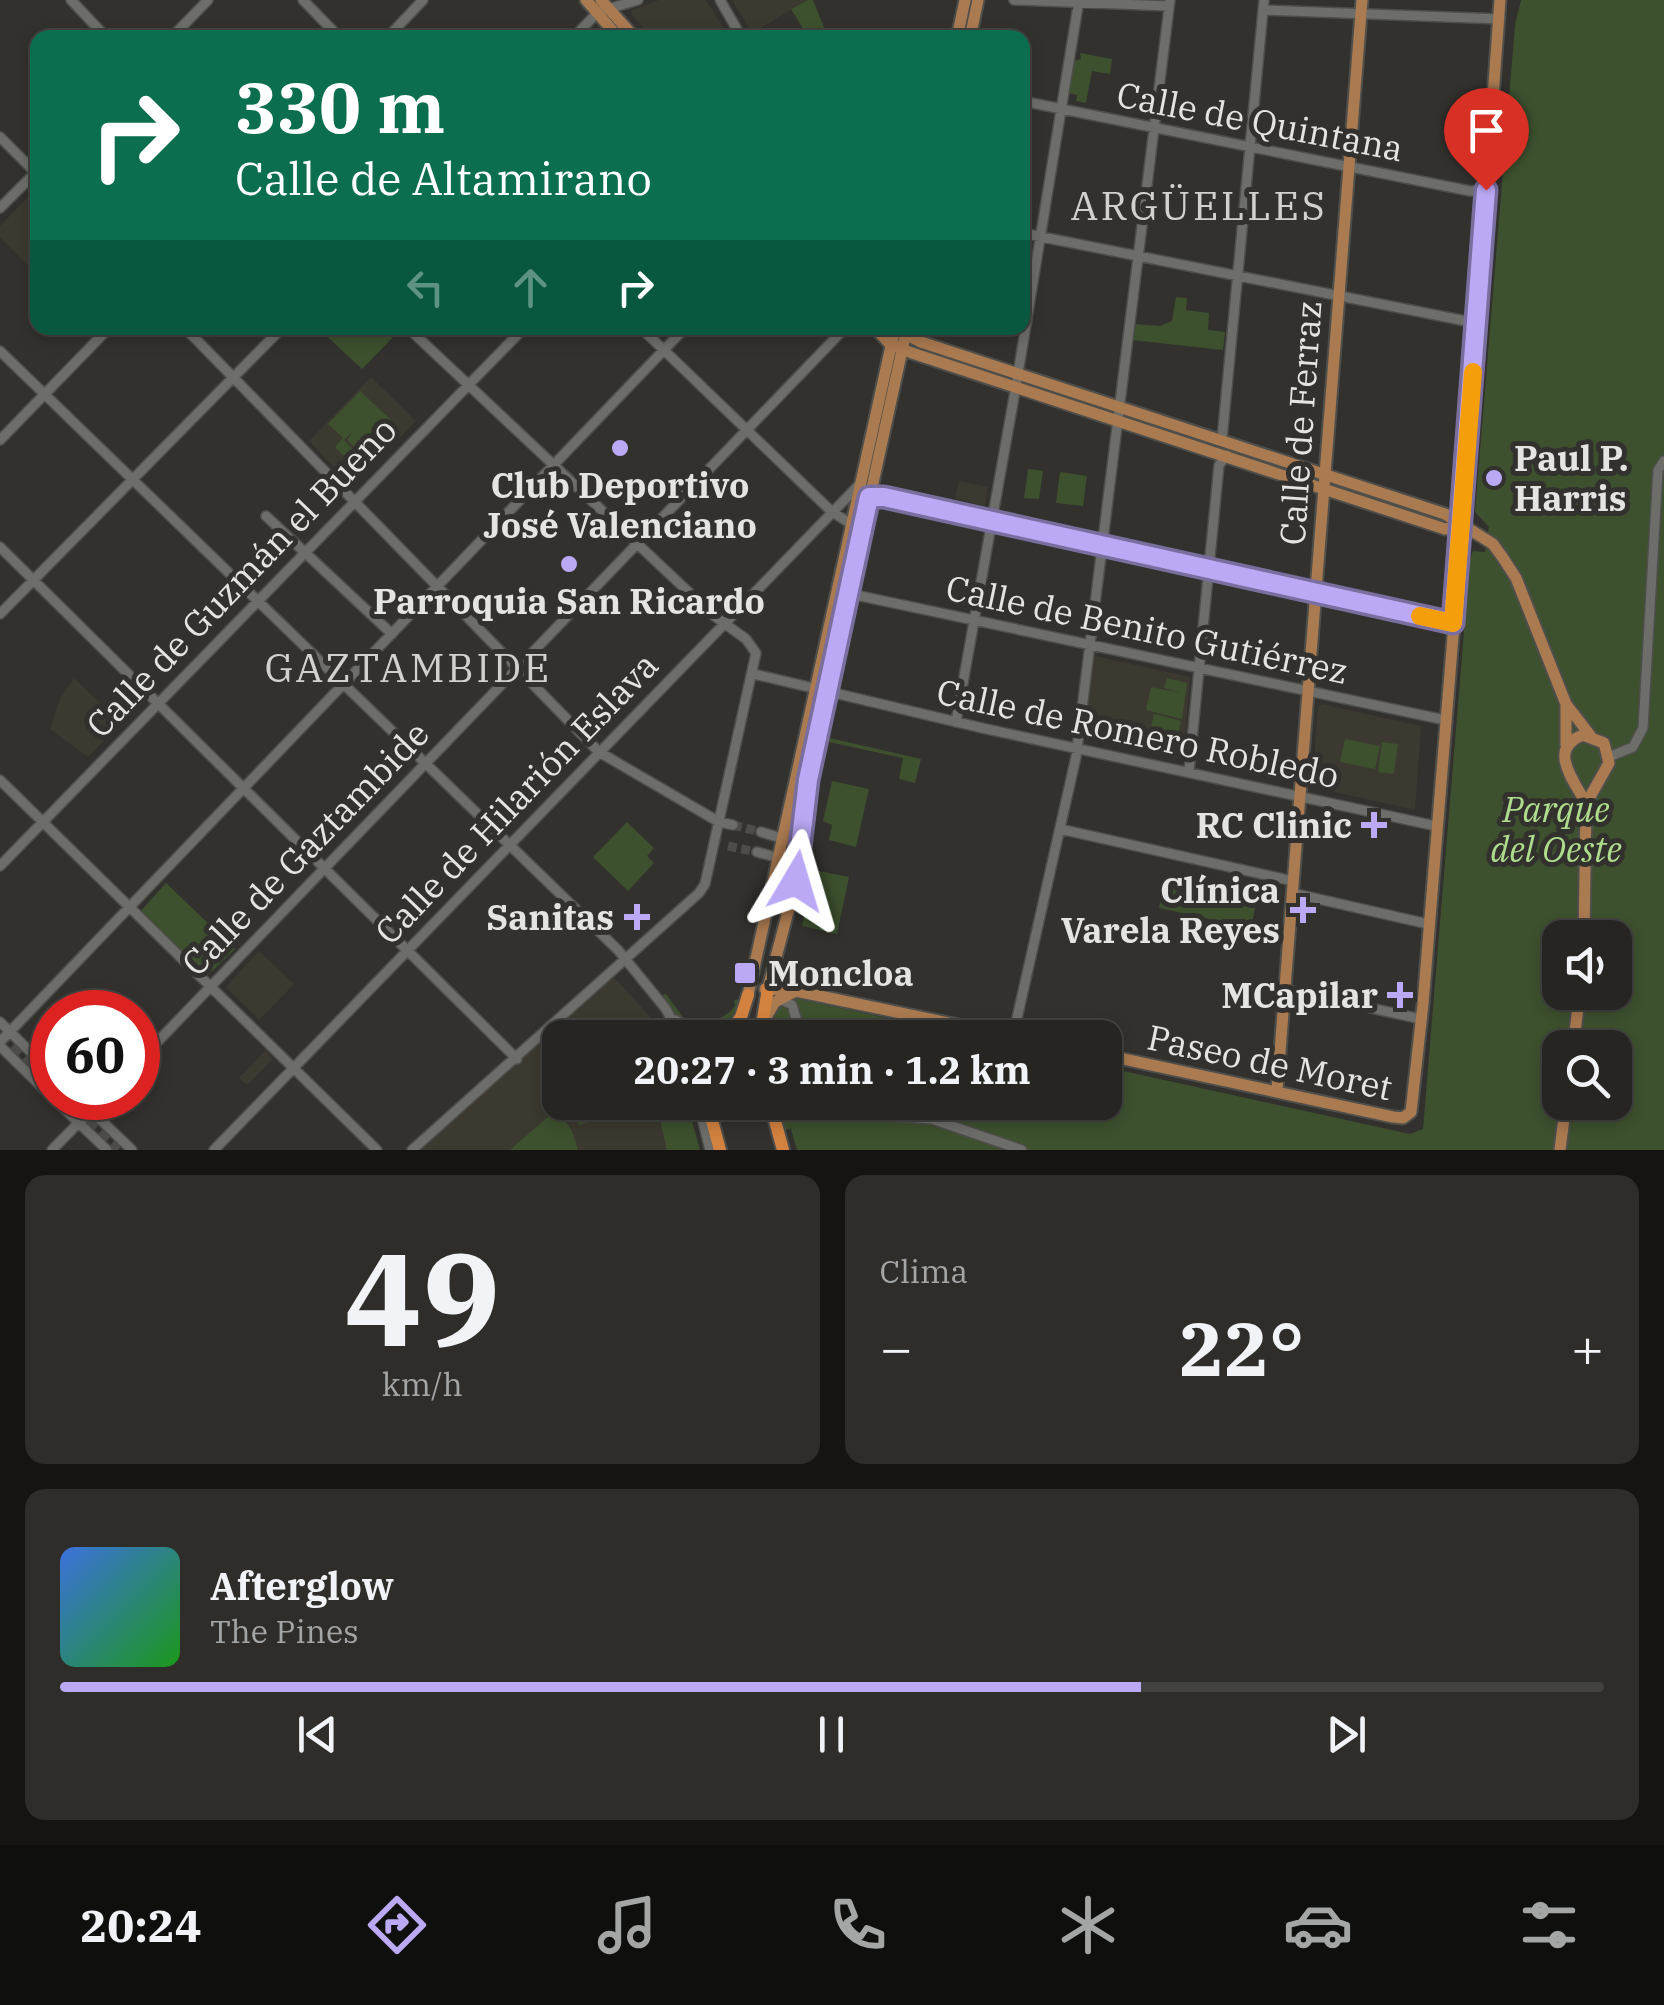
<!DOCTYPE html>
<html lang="es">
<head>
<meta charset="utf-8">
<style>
  :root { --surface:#262522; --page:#2e2d2a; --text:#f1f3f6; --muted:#a4a5a5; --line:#424240; --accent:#bca9f5 }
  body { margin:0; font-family:"IBM Plex Serif",serif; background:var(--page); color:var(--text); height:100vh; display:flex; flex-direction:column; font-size:38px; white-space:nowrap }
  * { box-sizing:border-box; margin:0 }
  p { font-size:32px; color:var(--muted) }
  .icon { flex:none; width:55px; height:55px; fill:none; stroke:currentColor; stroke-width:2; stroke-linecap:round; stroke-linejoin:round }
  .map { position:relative; height:1150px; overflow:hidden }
  .details { display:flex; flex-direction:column; gap:25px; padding:25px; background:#151413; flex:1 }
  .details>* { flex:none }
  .banner { position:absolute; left:30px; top:30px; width:1000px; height:305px; border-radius:20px; box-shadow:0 5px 15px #0003,0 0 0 2px var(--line); background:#0b6e4f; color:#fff; overflow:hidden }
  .fabs { position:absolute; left:1542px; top:920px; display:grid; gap:20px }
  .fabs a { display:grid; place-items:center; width:90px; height:90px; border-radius:20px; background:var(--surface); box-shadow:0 5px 15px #0003,0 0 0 2px var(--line); font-size:50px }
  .speed { position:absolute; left:30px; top:990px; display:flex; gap:20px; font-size:50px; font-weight:700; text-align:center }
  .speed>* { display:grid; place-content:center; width:130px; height:130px; border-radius:50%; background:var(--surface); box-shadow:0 5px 15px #0003,0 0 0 2px var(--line); line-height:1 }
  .speed .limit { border:15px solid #d22; background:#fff; color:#111 }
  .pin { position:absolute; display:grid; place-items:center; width:85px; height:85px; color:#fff; margin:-102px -42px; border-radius:50% 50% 50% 0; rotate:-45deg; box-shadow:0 0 10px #0007 }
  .pin .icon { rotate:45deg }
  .me { position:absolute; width:110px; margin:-55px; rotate:7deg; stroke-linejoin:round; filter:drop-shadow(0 0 8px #0008) }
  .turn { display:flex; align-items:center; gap:35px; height:210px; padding:0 40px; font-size:45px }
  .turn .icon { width:130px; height:130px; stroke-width:2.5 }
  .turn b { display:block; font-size:70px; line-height:85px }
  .lanes { display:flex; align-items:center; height:95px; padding:0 40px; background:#0003; justify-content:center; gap:50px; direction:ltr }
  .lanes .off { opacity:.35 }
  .big { font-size:75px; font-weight:700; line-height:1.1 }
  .details .card { flex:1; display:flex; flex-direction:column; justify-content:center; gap:15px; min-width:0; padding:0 35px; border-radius:20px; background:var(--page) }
  .details .dial { align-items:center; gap:0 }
  .dial b { font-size:130px; line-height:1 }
  .song { display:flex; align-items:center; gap:30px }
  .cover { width:120px; height:120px; border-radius:15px; background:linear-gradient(135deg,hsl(220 70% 55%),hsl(120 70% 35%)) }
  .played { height:10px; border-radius:5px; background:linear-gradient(90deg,var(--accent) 70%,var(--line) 70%) }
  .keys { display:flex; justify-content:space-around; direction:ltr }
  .heat { display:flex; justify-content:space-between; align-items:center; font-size:55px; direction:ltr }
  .details .tiles { flex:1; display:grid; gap:25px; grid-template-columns:1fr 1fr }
  .card:last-child { grid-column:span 2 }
  .trip { position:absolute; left:542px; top:1020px; width:580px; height:100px; border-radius:20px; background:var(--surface); box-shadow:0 5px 15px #0003,0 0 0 2px var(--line); font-weight:700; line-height:100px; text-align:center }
  .tab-bar { display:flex; height:160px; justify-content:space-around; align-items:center; background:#0f0f0e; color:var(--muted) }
  .tab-bar .icon { width:70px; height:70px }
  .tab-bar .on { color:var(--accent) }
  .tab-bar b { font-size:45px; color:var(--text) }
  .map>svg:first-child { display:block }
  .built { fill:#3c3930 }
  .green { fill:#3d512e; fill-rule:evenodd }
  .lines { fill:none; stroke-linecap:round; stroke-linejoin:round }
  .minor-tunnel { stroke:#4d4c49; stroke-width:9; stroke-dasharray:9 4.5; stroke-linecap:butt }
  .major-tunnel { stroke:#4d4c49; stroke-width:11; stroke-dasharray:11 5.5; stroke-linecap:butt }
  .minor-casing { stroke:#4e4e4b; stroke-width:12 }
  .major-casing { stroke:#4e4e4b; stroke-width:15 }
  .highway-casing { stroke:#4e4e4b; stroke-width:16 }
  .minor { stroke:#6d6d69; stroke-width:9 }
  .major { stroke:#aa7a50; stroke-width:11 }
  .highway { stroke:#d3823f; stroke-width:12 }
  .route-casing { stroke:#7a6e9f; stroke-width:25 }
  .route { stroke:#bca9f5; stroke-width:18 }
  .slow { stroke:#f59e0b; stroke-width:18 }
  .poi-dot { fill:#bca9f5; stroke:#32312e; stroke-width:4 }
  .labels { text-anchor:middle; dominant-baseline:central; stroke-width:10; stroke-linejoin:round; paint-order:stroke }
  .street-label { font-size:35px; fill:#e4e4e2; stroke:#32312e }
  .poi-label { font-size:35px; font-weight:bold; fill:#e4e4e2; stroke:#32312e; text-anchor:end }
  .park-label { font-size:35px; font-style:italic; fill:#aedc8d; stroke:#32312e }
  .quarter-label { font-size:40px; letter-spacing:2.5px; fill:#d2d1cd; stroke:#32312e }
</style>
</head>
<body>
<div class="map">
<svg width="1664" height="1150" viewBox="0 0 1664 1150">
  <rect width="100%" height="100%" fill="#32312e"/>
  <path class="built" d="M659,0H706L726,32L711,37H651L631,14L632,10Z
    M732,0H808L752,33Z
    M35,190H38L37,275L0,237V226Z
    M371,377L416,421L355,483L350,484L309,441Z
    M959,481L988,487L985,506L955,498Z
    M1095,656L1190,677L1183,759L1084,736Z
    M74,678L121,723L88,757L50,729L60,699Z
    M1322,704L1421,726L1415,810L1312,787L1318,707Z
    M259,951L294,984L259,1020L226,987Z
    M611,974L669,1037L560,1038V1102L687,1103L700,1150H412Z
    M265,1051L273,1059L247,1085L239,1078Z"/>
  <path class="green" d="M808,0H813L828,37H808L791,9Z
    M1521,0H1664V1150H797L791,1129L785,1130L779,1103L1105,1102V1067L1410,1134L1423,1129L1470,559L1473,551L1485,552L1489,527L1475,512L1515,25ZM1560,938H1615V992H1560ZM1560,1048H1615V1102H1560Z
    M1080,53L1112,59L1110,74L1092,71L1086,103L1076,101L1077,95L1068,93L1074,61L1081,59Z
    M1176,297L1187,298L1186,310L1209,313L1208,330L1225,332L1223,350L1132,340L1134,324L1160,326L1172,321Z
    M318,328H397L400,330L362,369Z
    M360,391L392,421L361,454L347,440L353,431L344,440L357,454L350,462L335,447L343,438L328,424Z
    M1028,469L1043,471L1039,499L1024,498Z
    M1060,472L1087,476L1083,506L1056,503Z
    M1167,678L1187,683L1182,719L1146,710L1151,687L1181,693L1164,688Z
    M1154,714L1181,721L1178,735L1151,728Z
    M830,738L921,759L915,783L899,779L903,758L829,742Z
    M1345,739L1380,746L1375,769L1340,762Z
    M1382,742L1398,744L1394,774L1378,772Z
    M832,781L869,789L856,847L829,840L832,825L823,821Z
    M627,822L654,848L647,856L654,863L628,891L593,857Z
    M814,870L849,877L837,934L802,926Z
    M1164,881L1257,899L1251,928L1159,908Z
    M166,883L235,949L204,979L138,914Z
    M666,994L685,1020C704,1026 723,1021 735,1006L734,1000L742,999C726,1042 676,1036 663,995Z
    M791,997L972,1037L769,1038L774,1007Z
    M631,1102L633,1107L579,1125L564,1104Z
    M656,1103H687L700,1150H667Z
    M557,1109L572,1131L578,1150H510Z"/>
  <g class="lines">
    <path class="minor-tunnel" d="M733,825L761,832
      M728,846L757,852"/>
    <path class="major-tunnel" d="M0,1035L52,1086
      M64,1098L118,1150"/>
    <defs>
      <path id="minor" d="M71,0L107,38
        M303,0L340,38
        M720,0L742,38
        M1014,0L1169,6
        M1263,10L1500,19
        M171,38L208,0
        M387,38L423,0
        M573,38L598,12L638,0
        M1022,101L1470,191L1487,190
        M0,137L38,175
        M0,208L38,170
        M1022,233L1476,323
        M185,328L599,752L719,822L733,825
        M408,328L713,615L746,639L756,653L705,884L699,893L412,1150
        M641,328L831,511L854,526
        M0,351L618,950L666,1009L681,1038
        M1222,439L1264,0
        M0,440L109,328
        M869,497H884L1453,623
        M266,516L392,634
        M0,547L517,1059
        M846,593L1445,720
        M0,614L282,328
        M754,674L982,728L1436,826
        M956,722L1016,386L1079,0
        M1609,757L1633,747L1643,728L1658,470L1664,461
        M1189,771L1219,465L1227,455
        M0,780L377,1150
        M1060,829L1293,881
        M761,832L791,841L798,855
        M757,852L779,858
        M0,866L524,328
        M1292,893L1428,924
        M1284,989L1421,1019
        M780,999L792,1005L802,1038
        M676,1020C696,1036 713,1034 735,1024
        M0,1022L52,1073
        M1013,1036L1076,757L1170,0
        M0,1042L685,328
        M0,1046L52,1097
        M138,1062L845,328
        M53,1098L107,1150
        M78,1098L132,1150
        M698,1102L710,1150
        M852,1102L874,1115L932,1119L1022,1150
        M52,1150L103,1098
        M214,1150L859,485"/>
      <path id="major" d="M586,0L619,38
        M601,0L635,38
        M957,38L965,0
        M970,38L978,0
        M875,328L890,344L912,353L1445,529L1462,526
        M894,328L921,342L1445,514L1493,544L1503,558L1516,578L1566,704L1590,735
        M1566,745V704
        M1584,938L1586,804L1609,763L1604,743L1583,735C1546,749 1575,781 1586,804
        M768,988L796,881L808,780L906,332
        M765,989L796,991L1020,1038
        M748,995L895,328
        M766,1017L775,1002L796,991
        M1573,1048L1580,992
        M1105,1055L1393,1117L1403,1118L1411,1112L1423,1004L1462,526L1500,0
        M1277,1090L1362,0
        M1560,1150L1566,1102"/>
      <path id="highway" d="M726,1038L741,1017L748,995
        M760,1038L768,988
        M707,1102L720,1150
        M770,1102L783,1150"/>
    </defs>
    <use href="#minor" class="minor-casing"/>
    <use href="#major" class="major-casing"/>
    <use href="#highway" class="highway-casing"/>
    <use href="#minor" class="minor"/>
    <use href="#major" class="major"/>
    <use href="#highway" class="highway"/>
  </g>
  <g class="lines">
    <defs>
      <path id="route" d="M796,881L808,780L869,497H884L1453,623L1486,190"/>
    </defs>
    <use href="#route" class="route-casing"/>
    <use href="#route" class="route"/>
    <path class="slow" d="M1420,616L1453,623L1473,372"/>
  </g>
  <g class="poi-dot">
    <circle cx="620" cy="448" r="10"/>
    <circle cx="1494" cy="478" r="10"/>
    <circle cx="569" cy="564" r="10"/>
    <path d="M1369 810h10v10h10v10h-10v10h-10v-10h-10v-10h10z"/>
    <path d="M1298 895h10v10h10v10h-10v10h-10v-10h-10v-10h10z"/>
    <path d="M632 902h10v10h10v10h-10v10h-10v-10h-10v-10h10z"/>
    <rect x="733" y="961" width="24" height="24" rx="5"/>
    <path d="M1395 980h10v10h10v10h-10v10h-10v-10h-10v-10h10z"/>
  </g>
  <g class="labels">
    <g class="street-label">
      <text transform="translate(1260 121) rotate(11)">Calle de Quintana</text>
      <text transform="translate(1300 423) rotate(-86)">Calle de Ferraz</text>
      <text transform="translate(241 577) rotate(-46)">Calle de Guzmán el Bueno</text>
      <text transform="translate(1147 629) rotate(12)">Calle de Benito Gutiérrez</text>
      <text transform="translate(1138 733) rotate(12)">Calle de Romero Robledo</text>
      <text transform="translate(516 798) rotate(-46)">Calle de Hilarión Eslava</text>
      <text transform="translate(305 848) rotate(-46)">Calle de Gaztambide</text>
      <text transform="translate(1270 1062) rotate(12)">Paseo de Moret</text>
    </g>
    <g class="poi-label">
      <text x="1514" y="458" text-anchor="start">Paul P.<tspan x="1514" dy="40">Harris</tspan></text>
      <text x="620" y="485" text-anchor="middle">Club Deportivo<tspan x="620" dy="40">José Valenciano</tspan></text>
      <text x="569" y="601" text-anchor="middle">Parroquia San Ricardo</text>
      <text x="1352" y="825">RC Clinic</text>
      <text x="1280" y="890">Clínica<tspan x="1280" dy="40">Varela Reyes</tspan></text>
      <text x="614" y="917">Sanitas</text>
      <text x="768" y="973" text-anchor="start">Moncloa</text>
      <text x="1378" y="995">MCapilar</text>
    </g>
    <g class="park-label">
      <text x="1556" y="809">Parque<tspan x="1556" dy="40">del Oeste</tspan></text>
    </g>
    <g class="quarter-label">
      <text x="1199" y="205">ARGÜELLES</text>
      <text x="408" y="667">GAZTAMBIDE</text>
    </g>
  </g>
</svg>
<div class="fabs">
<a><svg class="icon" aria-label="sound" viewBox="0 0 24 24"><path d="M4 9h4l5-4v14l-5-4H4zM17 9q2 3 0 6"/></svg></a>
<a><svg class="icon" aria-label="search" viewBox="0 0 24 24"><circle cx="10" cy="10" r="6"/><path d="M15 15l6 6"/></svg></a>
</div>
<div class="speed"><div class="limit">60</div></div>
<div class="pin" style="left:1486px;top:190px;background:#d93025"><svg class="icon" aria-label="arrive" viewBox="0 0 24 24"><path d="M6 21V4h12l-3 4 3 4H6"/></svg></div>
<svg class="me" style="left:796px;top:881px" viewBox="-20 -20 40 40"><path d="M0-17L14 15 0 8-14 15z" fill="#bca9f5" stroke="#fff" stroke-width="4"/></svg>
<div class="trip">20:27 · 3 min · 1.2 km</div>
<div class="banner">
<div class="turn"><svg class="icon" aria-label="right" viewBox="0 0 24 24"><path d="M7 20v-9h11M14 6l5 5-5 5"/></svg><div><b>330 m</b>Calle de Altamirano</div></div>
<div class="lanes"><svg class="icon off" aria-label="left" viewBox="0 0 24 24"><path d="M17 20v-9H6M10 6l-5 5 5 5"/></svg><svg class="icon off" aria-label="ahead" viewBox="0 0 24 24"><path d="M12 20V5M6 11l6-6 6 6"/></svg><svg class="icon" aria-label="right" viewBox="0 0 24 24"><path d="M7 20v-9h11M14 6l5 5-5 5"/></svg></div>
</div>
</div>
<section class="details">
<div class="tiles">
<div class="card dial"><b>49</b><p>km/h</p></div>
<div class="card"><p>Clima</p>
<div class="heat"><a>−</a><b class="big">22°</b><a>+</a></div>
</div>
<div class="card">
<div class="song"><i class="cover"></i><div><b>Afterglow</b><p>The Pines</p></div></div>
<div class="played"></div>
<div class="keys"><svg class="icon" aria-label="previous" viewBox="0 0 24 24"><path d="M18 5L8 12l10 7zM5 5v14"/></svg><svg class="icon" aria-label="pause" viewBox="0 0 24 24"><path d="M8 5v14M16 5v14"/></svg><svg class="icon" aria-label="next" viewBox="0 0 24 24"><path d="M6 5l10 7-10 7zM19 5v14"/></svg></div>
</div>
</div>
</section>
<nav class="tab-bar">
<b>20:24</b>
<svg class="icon on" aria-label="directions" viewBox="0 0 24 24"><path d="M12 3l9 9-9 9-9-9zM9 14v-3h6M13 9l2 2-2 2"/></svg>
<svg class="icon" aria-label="music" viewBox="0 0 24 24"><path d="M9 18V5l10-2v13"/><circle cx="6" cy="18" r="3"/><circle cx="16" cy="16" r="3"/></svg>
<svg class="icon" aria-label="phone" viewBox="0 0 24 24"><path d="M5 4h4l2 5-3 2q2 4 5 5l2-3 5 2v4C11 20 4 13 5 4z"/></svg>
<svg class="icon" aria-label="climate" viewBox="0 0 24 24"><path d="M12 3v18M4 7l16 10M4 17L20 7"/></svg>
<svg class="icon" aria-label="car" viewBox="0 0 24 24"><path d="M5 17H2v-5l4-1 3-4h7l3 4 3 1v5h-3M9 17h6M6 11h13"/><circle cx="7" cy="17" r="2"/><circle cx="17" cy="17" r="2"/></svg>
<svg class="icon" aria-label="filters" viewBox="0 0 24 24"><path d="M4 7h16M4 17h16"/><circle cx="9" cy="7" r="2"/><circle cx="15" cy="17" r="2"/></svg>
</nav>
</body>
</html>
